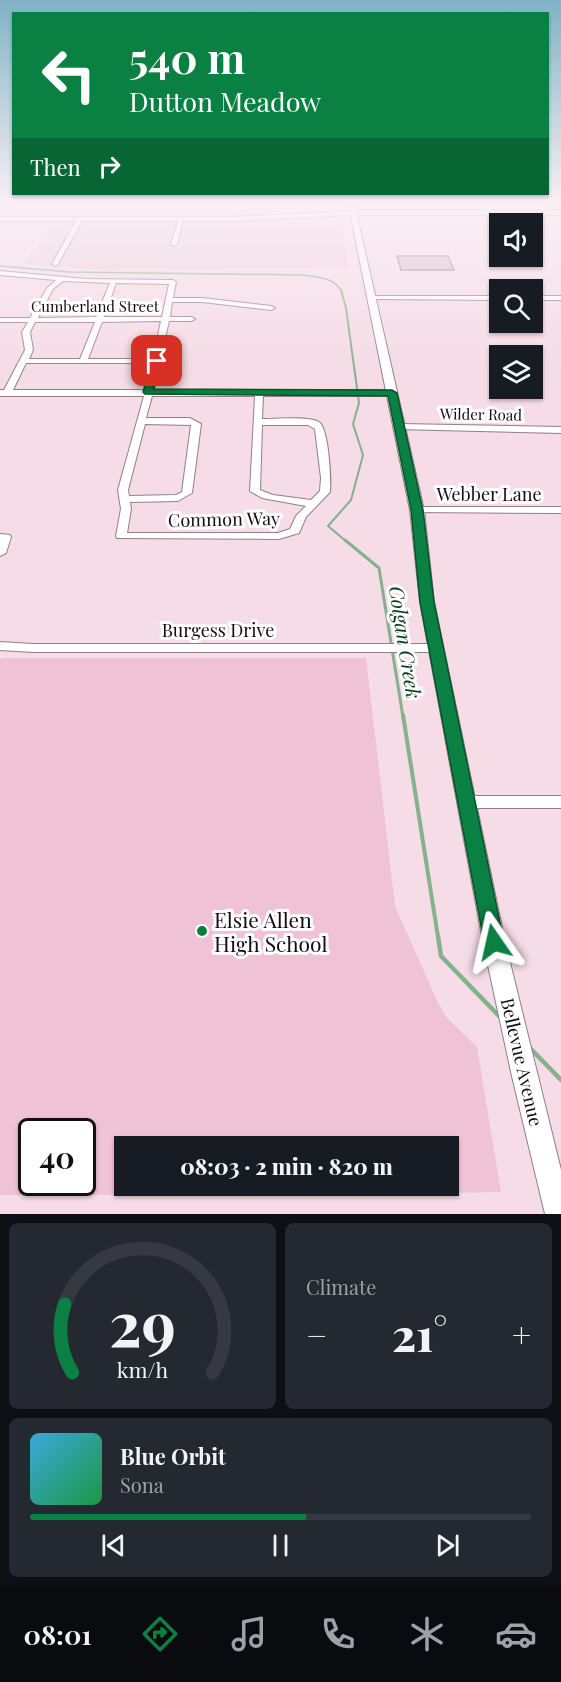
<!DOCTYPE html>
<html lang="en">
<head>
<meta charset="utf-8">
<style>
  :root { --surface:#171b24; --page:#242831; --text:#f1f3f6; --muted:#9ea1a6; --line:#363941; --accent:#0b8043 }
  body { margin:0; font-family:"Playfair Display",serif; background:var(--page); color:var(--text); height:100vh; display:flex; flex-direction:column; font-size:22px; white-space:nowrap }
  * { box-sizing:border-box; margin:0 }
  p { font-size:20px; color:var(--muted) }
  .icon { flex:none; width:33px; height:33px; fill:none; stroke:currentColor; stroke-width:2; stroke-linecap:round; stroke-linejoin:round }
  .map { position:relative; height:1214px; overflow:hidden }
  .sheet { display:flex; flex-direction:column; gap:9px; padding:9px; background:#0d0f14; flex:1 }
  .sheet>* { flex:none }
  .banner { position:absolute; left:12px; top:12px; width:537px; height:183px; border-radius:0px; box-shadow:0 2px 4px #0004; background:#0b8043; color:#fff; overflow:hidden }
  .tools { position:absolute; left:489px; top:213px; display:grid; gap:12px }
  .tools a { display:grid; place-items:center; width:54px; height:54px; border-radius:0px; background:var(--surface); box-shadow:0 2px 4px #0004; font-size:30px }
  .speed { position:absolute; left:18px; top:1118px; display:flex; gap:12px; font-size:30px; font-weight:700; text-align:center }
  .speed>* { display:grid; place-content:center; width:78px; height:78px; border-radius:50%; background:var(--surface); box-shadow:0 2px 4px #0004; line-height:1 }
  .speed .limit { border:3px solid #111; border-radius:9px; background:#fff; color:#111 }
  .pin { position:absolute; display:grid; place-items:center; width:51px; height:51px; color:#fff; margin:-26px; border-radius:12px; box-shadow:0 3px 9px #0006 }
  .me { position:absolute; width:66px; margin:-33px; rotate:349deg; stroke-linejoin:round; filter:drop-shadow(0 0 4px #0008) }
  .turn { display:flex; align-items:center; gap:21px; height:126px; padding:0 18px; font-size:27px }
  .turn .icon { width:78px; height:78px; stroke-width:2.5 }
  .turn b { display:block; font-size:42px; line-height:51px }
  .then { display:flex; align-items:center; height:57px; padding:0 18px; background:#0003; gap:12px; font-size:22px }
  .big { font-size:45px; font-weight:800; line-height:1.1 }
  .sheet .card { flex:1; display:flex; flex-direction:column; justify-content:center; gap:9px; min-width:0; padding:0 21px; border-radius:9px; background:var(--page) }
  .sheet .dial { align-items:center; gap:0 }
  .dial svg { height:156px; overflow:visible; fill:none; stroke:var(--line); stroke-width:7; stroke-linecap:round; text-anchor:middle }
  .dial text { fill:var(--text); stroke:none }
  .song { display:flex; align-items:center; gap:18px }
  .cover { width:72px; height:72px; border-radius:9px; background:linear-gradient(135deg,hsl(200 70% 55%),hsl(140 70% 35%)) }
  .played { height:6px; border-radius:3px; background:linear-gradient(90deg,var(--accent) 55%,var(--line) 55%) }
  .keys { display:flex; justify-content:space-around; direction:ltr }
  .heat { display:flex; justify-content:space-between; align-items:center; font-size:33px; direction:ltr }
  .sheet .tiles { flex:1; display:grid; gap:9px; grid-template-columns:1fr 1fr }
  .card:last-child { grid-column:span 2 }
  .trip { position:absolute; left:114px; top:1136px; width:345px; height:60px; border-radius:0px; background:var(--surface); box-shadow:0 2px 4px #0004; font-weight:800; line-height:60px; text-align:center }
  .dock { display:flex; height:96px; justify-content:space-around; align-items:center; background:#090b0e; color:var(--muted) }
  .dock .icon { width:42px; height:42px }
  .dock .on { color:var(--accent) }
  .dock b { font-size:27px; color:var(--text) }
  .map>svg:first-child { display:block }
  .built { fill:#edcdda }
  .green { fill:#efc3d5; fill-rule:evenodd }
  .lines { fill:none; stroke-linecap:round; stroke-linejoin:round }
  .stream-far4 { stroke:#85b18d; stroke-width:1.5 }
  .stream-far3 { stroke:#85b18d; stroke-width:2 }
  .stream-far2 { stroke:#85b18d; stroke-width:3 }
  .stream-far1 { stroke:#85b18d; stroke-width:4 }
  .stream { stroke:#85b18d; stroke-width:4.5 }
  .building { fill:#d4bdc6; stroke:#937d86; stroke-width:1.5 }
  .minor-casing { stroke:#947e87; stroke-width:2 }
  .tertiary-casing { stroke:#947e87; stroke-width:2 }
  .minor { fill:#fff; fill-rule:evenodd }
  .tertiary { fill:#fff; fill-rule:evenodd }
  .route { fill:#0b8043; stroke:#07532c; stroke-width:1.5 }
  .poi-dot { fill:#08823b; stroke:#fff; stroke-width:2 }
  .labels { text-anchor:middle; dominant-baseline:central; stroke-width:6; stroke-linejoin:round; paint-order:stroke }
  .far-street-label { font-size:15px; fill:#130b0e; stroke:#fff }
  .street-label { font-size:18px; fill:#130b0e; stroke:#fff }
  .water-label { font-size:20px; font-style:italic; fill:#033a17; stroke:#fff }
  .near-poi-label { font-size:21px; fill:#130b0e; stroke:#fff; text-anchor:start }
</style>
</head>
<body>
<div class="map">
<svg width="561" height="1214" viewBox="0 0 561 1214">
  <rect width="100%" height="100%" fill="#f5dce6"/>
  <path class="built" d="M316,218L318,226H342L348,268L96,269L24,264L52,222L223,220V224Z"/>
  <path class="green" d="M3,658H366L395,906L439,1005L447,1018L477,1047L501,1192L306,1195H0V659ZM32,1131H82V1182H32ZM124,1146H448V1185H124Z"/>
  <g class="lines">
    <path class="stream-far4" d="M0,266L70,272L303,275C318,277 334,277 342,292"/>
    <path class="stream-far3" d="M341,290L346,308L359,403L353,424L363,455L351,500L328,526L347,542"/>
    <path class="stream-far2" d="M345,540L379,568L403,717"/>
    <path class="stream-far1" d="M403,715L438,937"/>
    <path class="stream" d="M438,936L441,956L500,1017
      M530,1048L561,1080"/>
  </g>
  <path class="building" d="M397,256H448L454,270H401Z"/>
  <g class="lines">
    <defs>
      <path id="minor" d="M352,211H561V215H352L231,221H183L177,244L174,246L171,244L178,221H82L58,264L55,266L52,264L76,221H0V217H231Z
        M0,271L86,279L173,280L176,282L173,298H202L271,306L275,308L271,310L202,302H172L170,317H191L195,319L191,321H169L153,390H392L396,393L392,396H263L262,419C275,419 309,416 319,422C329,429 331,480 330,492L306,517L299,533L279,539L117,538L116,536L121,509L118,490L144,396H0V390H4L25,350L22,332L28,322H0V318H30L47,288L56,280L0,275ZM63,281L110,283L96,317L38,318L53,289ZM116,283L169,284L162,317H104ZM161,321L153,359H88L102,322ZM35,322H95L80,359H29L33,350L30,332ZM26,363H152L145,390H13ZM152,396H255L250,491L262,498L306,506L296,516L290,529L278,533H127L131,509L130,502L178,501L192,493L201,424L190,418H146ZM145,424L191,425L182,492L176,495L129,496L128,490ZM262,425H308L315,429L321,478L320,491L311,500L273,495L260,490Z
        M373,296H500V300L371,299L369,298Z
        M532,296H561V300H532Z
        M400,424L561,427V433L397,429V425Z
        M417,507H561V513L413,512L412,510L413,508Z
        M0,534L10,535L11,537L6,553L0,556Z
        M0,642L33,644H437L443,648L437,652H33L0,650Z
        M467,796H561V808H467L462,806L459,802L462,798Z"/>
      <path id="tertiary" d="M348,203H354L424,510L434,602L505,942L561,1170V1214H545L511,1072L483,942L420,602L410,510Z"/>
    </defs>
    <use href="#minor" class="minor-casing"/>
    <use href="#tertiary" class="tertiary-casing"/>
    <use href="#minor" class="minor"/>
    <use href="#tertiary" class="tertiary"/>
  </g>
  <linearGradient id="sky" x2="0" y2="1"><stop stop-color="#80b3c4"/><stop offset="0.54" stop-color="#faeff4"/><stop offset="1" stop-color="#faeff4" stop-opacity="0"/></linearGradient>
  <rect width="561" height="373" fill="url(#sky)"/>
  <path class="route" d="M157,358L161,361L154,389L392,390L397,393L423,510L434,602L504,942L501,948L494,951L487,948L484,942L420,602L411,510L388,396L145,394L143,392L152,361Z"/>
  <circle class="poi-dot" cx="202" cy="931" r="6"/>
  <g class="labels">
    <g class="far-street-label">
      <text x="95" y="306">Cumberland Street</text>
      <text transform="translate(481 414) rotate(1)">Wilder Road</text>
    </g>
    <g class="street-label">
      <text x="489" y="494">Webber Lane</text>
      <text transform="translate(224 519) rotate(-1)">Common Way</text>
      <text x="218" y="630">Burgess Drive</text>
      <text transform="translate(522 1062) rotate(77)">Bellevue Avenue</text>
    </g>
    <g class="water-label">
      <text transform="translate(406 642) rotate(81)">Colgan Creek</text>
    </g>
    <g class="near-poi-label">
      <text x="214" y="919">Elsie Allen<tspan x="214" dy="24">High School</tspan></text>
    </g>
  </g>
</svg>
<div class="tools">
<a><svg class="icon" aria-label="sound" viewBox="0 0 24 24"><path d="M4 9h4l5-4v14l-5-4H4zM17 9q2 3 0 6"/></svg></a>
<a><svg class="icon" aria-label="search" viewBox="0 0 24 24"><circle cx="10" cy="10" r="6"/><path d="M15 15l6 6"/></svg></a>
<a><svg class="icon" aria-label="layers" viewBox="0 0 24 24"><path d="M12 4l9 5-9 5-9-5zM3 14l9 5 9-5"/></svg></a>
</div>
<div class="speed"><div class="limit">40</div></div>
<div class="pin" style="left:157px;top:361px;background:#d93025"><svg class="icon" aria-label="arrive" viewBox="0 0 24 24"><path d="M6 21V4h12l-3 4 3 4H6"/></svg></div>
<svg class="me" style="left:494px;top:942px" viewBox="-20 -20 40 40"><path d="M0-17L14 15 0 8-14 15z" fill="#0b8043" stroke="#fff" stroke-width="4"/></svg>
<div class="trip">08:03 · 2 min · 820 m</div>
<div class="banner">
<div class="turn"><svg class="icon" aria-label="left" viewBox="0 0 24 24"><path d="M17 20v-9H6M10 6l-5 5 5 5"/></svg><div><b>540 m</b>Dutton Meadow</div></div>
<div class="then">Then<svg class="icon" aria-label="right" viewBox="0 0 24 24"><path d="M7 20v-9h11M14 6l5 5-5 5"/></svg></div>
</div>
</div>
<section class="sheet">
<div class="tiles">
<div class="card dial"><svg viewBox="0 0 100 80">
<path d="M14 69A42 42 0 1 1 86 69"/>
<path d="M14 69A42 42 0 0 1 10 34" stroke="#0b8043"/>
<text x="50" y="56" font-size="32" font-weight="700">29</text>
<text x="50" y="72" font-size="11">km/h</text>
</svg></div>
<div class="card"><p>Climate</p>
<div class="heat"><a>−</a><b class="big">21°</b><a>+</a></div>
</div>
<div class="card">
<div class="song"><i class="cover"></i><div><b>Blue Orbit</b><p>Sona</p></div></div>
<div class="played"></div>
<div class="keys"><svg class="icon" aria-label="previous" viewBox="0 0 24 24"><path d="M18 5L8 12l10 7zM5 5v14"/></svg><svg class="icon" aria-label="pause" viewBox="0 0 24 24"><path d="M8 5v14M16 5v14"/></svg><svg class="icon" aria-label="next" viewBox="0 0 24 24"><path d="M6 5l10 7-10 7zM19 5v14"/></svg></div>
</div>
</div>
</section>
<nav class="dock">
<b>08:01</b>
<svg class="icon on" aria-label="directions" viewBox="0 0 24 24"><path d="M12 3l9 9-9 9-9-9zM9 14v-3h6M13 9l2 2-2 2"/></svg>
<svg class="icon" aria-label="music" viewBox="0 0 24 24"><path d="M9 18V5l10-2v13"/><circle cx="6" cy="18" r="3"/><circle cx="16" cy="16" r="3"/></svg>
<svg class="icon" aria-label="phone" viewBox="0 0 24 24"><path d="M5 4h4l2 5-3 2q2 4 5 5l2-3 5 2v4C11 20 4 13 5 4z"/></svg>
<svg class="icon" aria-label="climate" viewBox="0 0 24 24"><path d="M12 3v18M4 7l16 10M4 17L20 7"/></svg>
<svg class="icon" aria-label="car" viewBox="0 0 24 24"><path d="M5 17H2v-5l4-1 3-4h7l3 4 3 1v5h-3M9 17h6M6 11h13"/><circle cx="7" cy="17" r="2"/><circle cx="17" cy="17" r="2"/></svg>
</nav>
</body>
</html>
